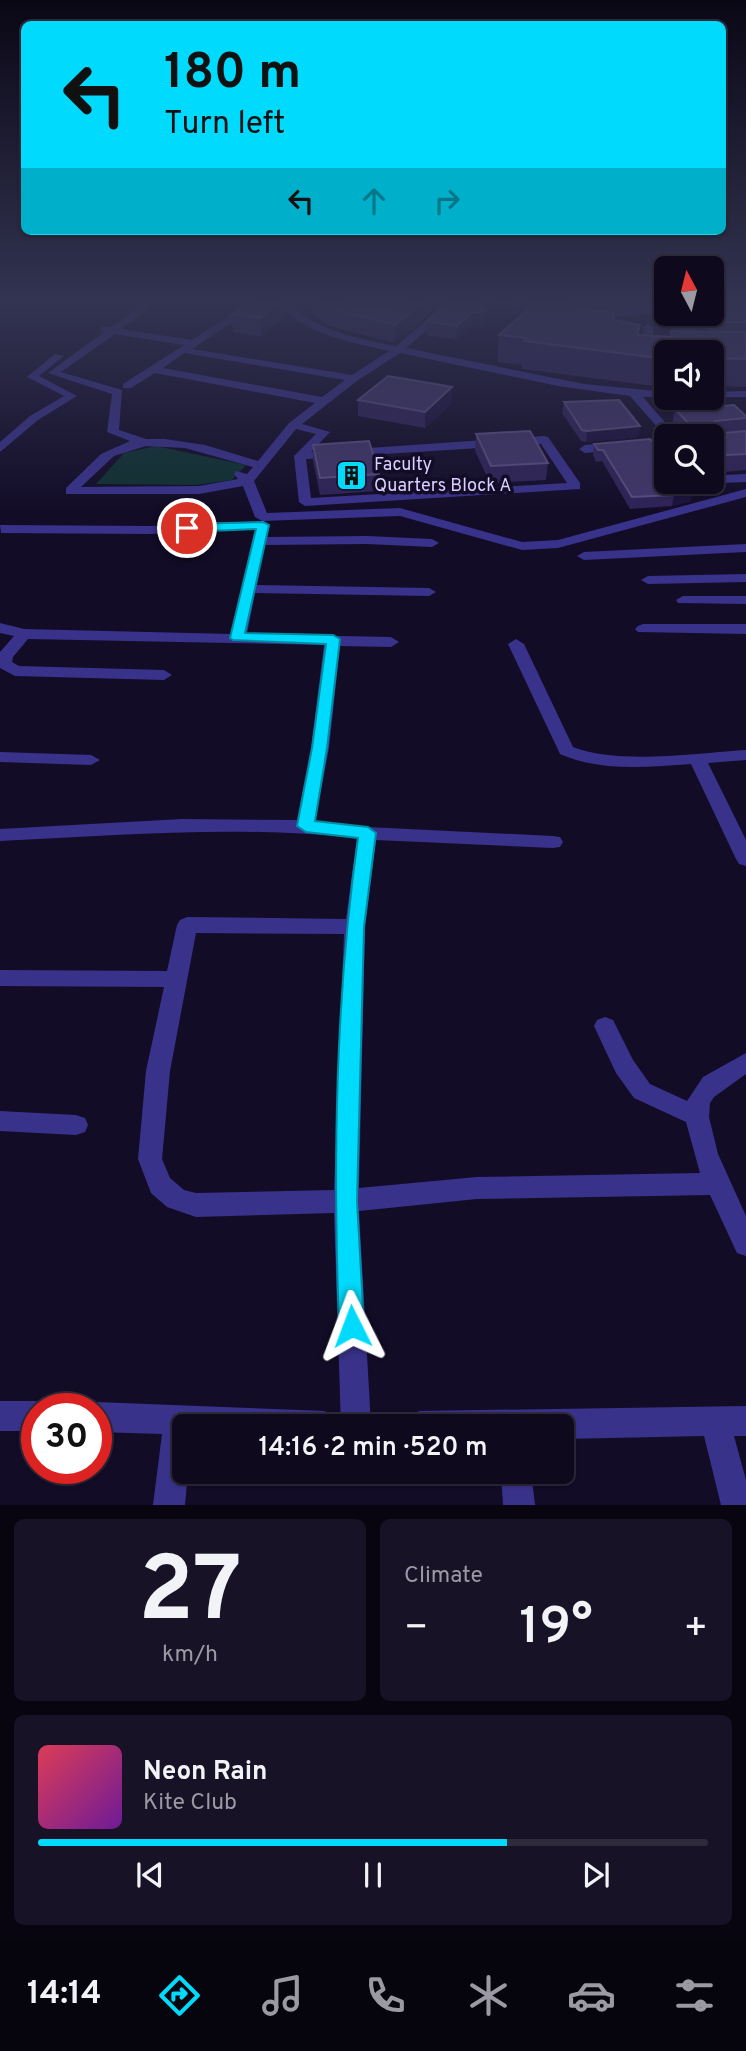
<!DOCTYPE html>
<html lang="en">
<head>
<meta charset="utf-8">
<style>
  :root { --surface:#0e091d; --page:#171226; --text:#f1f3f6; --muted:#9b9aa4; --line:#2e2a3b; --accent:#00dbfd }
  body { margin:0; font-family:Overpass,sans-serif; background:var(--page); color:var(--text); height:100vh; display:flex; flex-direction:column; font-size:26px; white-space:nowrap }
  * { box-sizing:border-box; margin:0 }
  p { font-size:23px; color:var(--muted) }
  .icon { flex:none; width:38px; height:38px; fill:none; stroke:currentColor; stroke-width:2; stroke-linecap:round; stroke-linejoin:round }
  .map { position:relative; height:1505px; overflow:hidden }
  .panel { display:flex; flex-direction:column; gap:14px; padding:14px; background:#080510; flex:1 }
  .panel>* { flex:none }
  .hud { position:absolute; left:21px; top:21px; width:705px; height:214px; border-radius:10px; box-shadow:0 2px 5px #0004,0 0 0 2px var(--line); background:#00dbfd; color:#111; overflow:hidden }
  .needle { width:46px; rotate:353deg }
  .controls { position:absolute; left:654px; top:256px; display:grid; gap:14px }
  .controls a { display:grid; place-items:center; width:70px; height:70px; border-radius:10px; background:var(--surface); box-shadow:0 2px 5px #0004,0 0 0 2px var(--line); font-size:35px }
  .speed { position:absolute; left:21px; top:1393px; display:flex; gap:14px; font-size:35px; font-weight:700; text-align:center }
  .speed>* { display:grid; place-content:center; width:91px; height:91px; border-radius:50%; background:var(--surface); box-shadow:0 2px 5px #0004,0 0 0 2px var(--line); line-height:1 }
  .speed .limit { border:10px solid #d22; background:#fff; color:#111 }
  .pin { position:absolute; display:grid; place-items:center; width:60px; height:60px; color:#fff; margin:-30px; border:4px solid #fff; border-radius:50%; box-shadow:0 2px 7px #0007 }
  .me { position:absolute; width:77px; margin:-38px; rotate:357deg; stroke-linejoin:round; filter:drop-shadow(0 0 5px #0008) }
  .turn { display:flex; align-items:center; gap:24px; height:147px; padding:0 28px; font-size:32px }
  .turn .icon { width:91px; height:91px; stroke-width:2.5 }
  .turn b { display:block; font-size:49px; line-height:60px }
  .lanes { display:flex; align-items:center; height:66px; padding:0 28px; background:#0003; justify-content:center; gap:35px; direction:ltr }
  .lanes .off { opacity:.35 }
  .big { font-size:52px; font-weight:600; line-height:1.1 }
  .panel .card { flex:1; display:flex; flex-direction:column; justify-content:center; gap:10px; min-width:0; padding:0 24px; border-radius:10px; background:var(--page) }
  .panel .dial { align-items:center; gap:0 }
  .dial b { font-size:91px; line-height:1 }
  .song { display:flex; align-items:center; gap:21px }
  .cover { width:84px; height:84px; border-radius:10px; background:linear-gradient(135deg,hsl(350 70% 55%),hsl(280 70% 35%)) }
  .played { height:7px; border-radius:4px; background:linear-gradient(90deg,var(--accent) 70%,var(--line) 70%) }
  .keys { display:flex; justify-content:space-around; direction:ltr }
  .heat { display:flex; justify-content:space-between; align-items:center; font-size:38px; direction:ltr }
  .panel .tiles { flex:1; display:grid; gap:14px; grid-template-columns:1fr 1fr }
  .card:last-child { grid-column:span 2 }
  .trip { position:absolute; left:172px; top:1414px; width:402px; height:70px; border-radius:10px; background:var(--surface); box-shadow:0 2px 5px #0004,0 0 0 2px var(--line); font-weight:600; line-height:70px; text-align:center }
  .dock { display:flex; height:112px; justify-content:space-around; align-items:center; background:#06040c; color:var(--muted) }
  .dock .icon { width:49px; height:49px }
  .dock .selected { color:var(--accent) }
  .dock b { font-size:32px; color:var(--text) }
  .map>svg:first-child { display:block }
  .green { fill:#0f3131 }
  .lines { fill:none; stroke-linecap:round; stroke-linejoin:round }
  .minor { fill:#39328b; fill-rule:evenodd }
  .wall { fill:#2f2357 }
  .shaded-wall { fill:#1c123c }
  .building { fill:#413669; stroke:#594e80; stroke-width:2 }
  .route { fill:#00dbfd; stroke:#008ea4; stroke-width:2 }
  .labels { text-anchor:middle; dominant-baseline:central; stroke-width:7; stroke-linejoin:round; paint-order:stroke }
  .far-poi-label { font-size:18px; fill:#d9d2ff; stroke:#120c27; text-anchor:start }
</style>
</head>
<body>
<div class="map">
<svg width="746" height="1505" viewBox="0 0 746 1505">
  <rect width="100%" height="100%" fill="#120c27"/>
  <path class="green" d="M525,301H667V307C631,313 557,316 525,301Z
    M156,446L246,465L232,480L196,485L96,484L124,453Z"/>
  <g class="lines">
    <path class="minor" d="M148,301H159L121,329L192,340L253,301H264L192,349L352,375L389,351C349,342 303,334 276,301H286C314,330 358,339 396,346L450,301H461L406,348L584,384L667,392V397H671H643L677,436H667V438L630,396L558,386L400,353L358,380L302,424L330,432L311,452L544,436L548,437L580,483V489L305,506L299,502L294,456L316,434L296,429L254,481L267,513L400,508L522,542L558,540L746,489V497L558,548L522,550L400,516L262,521L255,517L243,486L199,494H66V488L101,454L130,441L107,432L112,394L48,373L104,332L100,329L102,327H111ZM115,334L184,345L123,384V388H131L155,373L315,403L289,423L258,461L205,445L165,439H146L119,430L122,390L61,372ZM184,353L345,380L322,397L163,368ZM541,444L567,483L311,498L306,459ZM146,446L185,448L253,467L247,474L236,471L234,474L238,479L199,486L81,487L114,456Z
      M493,301H511L557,313L552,316Z
      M721,301H738L712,309V303Z
      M667,308V313H669L591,318L586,315L591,312Z
      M648,324L653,327V348L630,347V343H644L643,327Z
      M55,354L64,356L39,376L77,396L38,420L0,452V442L30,416L64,396L27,377Z
      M746,391V397H708H712V392Z
      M649,439L667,441V449L649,447L585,453L579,449L585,445Z
      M712,471L724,475L746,474V482L723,483L712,479Z
      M263,521L270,525L267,537L367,536L432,539L439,543L432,547L367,544L265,545L257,585L429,588L436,592L429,596L255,593L247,634L391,637L399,642L391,647L340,646L329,748L315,821L367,827L553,836L560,837L563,842L560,847L553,848L376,840L365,927L359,1188L477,1177L700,1173L686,1122L634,1098L616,1073L594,1026L597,1020L605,1017L613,1020L633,1060L650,1084L687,1101L703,1077L746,1053V1074L714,1097L710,1103L709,1117L718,1154L746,1216V1256L737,1253L710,1195L477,1199L359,1211L371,1426H341L334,1213L196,1217L167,1207L151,1193L138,1159L146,1071L164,987L0,986V970L167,971L177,925L180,920L187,917L346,919L357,838C238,825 119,835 0,841V829L182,819L297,820L311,748L324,645L28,639L13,657L12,662L19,666L164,670L172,675L164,680L15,676L0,668V652L14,636L0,633V623L24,629L231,634L255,529L149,534L1,533L0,525L149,526ZM196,933L344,934L334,1190L196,1193L184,1190L170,1178L162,1159L170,1071Z
      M746,544V552L584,560L577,556L584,552Z
      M746,574V582L648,584L641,580L648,576Z
      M683,596H746V604L678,603L676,600Z
      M643,624H746V634L638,632L635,629L638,626Z
      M516,639L524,644L573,747C617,765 698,753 746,750V760L708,763L746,840V866L739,864L736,859L691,764C648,767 600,772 560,754L508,644Z
      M0,752L91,755L100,760L91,765L0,762Z
      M0,1111L76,1115L85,1118L88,1125L85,1132L76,1135L0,1131Z
      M0,1401H37L49,1409H37V1431H0Z
      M96,1402L324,1411L335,1415L339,1426H184V1472H188L185,1505H153L162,1434L96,1432V1409H85Z
      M746,1406V1436H734L746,1480V1505H721L704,1436L562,1439V1426H405L409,1415L420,1411Z
      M501,1472H531L535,1505H503Z"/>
  </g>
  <path class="wall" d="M312,301H348L349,308L410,306L408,301H429V315L395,343L329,326L313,313Z
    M658,301H667V313H712L746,305V387L712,386V352H667V385H646L522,369V365L497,362L499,335L582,310L614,320L640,325L638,335L671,337V331H675L655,320Z
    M232,314L286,315L261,337L233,332Z
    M427,321L486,325L470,327L456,340L427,335Z
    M452,387V403L425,428L358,416V400Z
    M564,402L640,426L638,437L586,442L581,441L562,413Z
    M675,409L746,416V470L723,472L712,468V436H682L672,425Z
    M476,434L548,463L546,480L490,483L475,451Z
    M594,444L691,501L672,506L630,509L602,461L596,462L593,455Z
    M313,445L379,474V491L320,495L313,461Z"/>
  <path class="shaded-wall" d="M280,301H286V315L261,337L260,318Z
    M425,301H429V315L395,343V325Z
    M487,311L486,325L470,327L456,340L457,326L471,313Z
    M452,387V403L425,428V412Z
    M640,426L638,437L586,442L587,431Z
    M693,490L691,501L672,506L674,495Z"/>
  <path class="building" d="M251,301H280L260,318L232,314Z
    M320,301H348L349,308L416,306L414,301H425L395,325L328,308Z
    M452,301H476L487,311L471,313L457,326L427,321Z
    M538,301H557L582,310L613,312L614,320L640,325L637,335L672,337L671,331L714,332L685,315L694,314L693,313H712V308L743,304L746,305V322H717L711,324L717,332H746V359L712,358V352H667V357H650L524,341L526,338L499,335Z
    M388,376L452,387L425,412L358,400Z
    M619,400L640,426L587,431L582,430L564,402Z
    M734,405L746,416V418L715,421L713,434L746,431V454L727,455L716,452L712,448V436H700L675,409Z
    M530,431L548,463L491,466L476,434Z
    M650,439L667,460V481H687L693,490L674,495L632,497L603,450H598L594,444Z
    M369,441L379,474L320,478L313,445Z"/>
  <linearGradient id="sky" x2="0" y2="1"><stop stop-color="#0a0715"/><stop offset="0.59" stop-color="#333452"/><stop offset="1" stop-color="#333452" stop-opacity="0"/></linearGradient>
  <rect width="746" height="512" fill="url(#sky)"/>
  <path class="route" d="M263,522L269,525L245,633L333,635L340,639L327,748L315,821L368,827L376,833L364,927L357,1201L364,1326L361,1335L352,1339L343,1335L339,1326C333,1163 335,999 358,838L306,832L297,826L312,748L326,644L233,640L230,638L256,529L187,532L181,528L187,524Z"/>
  <defs>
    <symbol id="building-square" viewBox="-11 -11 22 22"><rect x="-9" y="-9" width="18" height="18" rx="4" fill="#00dbfd" stroke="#120c27"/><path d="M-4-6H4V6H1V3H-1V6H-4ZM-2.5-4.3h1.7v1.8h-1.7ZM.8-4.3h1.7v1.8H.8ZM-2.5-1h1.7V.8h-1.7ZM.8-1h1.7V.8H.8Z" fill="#111"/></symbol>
  </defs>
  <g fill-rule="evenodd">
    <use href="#building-square" x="334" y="458" width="35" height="35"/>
  </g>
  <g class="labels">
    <g class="far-poi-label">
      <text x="374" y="465">Faculty<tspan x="374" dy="21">Quarters Block A</tspan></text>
    </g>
  </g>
</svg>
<div class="controls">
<a><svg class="needle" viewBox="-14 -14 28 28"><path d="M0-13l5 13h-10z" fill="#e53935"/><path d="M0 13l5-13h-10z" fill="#9b9aa4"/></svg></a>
<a><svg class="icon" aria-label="sound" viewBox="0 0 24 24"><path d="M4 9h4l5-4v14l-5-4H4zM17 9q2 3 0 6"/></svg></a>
<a><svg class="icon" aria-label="search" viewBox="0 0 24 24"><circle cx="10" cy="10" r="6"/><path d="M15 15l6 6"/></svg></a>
</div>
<div class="speed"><div class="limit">30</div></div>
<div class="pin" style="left:187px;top:528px;background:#d93025"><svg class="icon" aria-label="arrive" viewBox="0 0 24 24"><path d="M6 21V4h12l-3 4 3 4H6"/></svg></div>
<svg class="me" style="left:352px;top:1326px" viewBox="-20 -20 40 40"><path d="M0-17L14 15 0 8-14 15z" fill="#00dbfd" stroke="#fff" stroke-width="4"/></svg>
<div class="trip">14:16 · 2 min · 520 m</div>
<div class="hud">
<div class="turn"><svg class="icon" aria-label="left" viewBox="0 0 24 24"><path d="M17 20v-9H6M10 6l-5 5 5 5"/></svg><div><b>180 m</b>Turn left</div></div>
<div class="lanes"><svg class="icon" aria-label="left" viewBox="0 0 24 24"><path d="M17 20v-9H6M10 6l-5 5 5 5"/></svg><svg class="icon off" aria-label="ahead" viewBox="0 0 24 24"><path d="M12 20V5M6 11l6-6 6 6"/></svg><svg class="icon off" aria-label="right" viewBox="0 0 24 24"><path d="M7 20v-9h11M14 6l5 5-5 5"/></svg></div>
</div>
</div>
<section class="panel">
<div class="tiles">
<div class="card dial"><b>27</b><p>km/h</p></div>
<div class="card"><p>Climate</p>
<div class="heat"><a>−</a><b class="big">19°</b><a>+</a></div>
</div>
<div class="card">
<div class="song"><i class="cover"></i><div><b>Neon Rain</b><p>Kite Club</p></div></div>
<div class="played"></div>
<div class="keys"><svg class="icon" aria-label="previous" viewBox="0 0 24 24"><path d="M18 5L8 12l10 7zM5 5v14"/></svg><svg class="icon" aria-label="pause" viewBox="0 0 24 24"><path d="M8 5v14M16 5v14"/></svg><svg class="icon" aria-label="next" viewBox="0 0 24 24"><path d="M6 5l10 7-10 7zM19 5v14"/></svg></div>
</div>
</div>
</section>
<nav class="dock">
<b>14:14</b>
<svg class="icon selected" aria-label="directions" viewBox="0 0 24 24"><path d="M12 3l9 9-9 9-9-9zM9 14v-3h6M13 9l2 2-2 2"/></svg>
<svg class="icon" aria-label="music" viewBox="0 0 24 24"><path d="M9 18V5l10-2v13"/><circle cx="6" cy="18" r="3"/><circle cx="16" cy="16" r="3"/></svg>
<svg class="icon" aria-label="phone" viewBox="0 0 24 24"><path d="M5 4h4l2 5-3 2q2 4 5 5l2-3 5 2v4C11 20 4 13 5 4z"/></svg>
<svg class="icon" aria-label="climate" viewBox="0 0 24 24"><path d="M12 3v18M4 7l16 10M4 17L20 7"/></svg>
<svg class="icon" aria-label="car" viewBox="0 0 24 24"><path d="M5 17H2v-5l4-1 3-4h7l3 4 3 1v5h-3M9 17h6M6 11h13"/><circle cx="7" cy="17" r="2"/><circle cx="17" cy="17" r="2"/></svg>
<svg class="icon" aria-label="filters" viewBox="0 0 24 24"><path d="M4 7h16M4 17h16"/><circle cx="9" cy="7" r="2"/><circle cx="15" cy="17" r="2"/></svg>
</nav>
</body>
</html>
